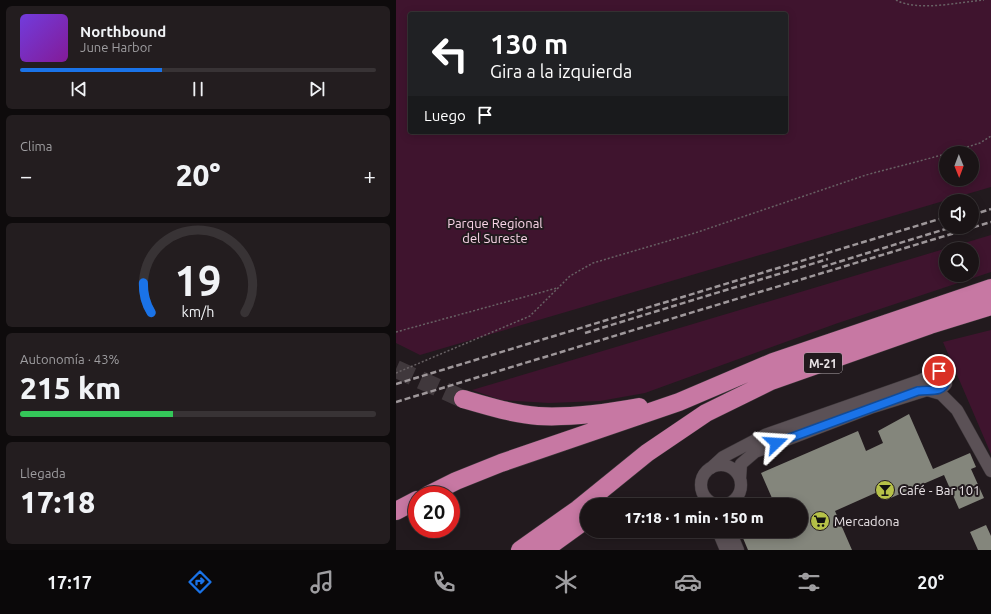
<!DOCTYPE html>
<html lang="es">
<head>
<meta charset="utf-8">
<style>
  :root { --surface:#1a1416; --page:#231d1f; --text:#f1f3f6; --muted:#9f9ea1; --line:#383335; --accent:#1a73e8 }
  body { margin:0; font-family:Ubuntu,sans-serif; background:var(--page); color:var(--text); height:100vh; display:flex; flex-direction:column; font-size:15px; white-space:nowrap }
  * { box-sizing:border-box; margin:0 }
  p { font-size:13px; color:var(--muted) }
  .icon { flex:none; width:22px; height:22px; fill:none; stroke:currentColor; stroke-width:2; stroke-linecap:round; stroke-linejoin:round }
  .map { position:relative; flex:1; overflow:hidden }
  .sheet { display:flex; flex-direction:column; gap:6px; padding:6px; background:#0e0b0c; width:396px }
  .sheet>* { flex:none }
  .hud { position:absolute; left:12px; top:12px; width:380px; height:122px; border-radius:4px; box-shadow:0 2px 10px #0003,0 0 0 1px var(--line); background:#202124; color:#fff; overflow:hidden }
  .needle { width:26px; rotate:179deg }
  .buttons { position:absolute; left:543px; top:146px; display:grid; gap:8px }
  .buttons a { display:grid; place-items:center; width:40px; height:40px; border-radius:50%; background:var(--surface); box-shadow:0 2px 10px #0003,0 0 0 1px var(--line); font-size:20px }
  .speed { position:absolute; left:12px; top:486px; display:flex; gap:8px; font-size:20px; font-weight:700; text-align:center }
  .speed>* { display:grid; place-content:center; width:52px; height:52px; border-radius:50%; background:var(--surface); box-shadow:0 2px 10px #0003,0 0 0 1px var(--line); line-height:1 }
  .speed .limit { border:6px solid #d22; background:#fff; color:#111 }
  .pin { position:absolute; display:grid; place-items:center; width:34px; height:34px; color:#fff; margin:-17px; border:2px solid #fff; border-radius:50%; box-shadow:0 1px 4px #0007 }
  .me { position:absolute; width:44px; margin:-22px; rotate:70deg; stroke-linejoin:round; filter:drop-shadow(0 0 3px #0008) }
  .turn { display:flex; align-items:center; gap:14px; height:84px; padding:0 16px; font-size:18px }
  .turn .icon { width:52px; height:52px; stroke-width:2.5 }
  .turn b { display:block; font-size:28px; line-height:34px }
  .then { display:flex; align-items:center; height:38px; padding:0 16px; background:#0003; gap:8px; font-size:15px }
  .big { font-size:30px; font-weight:800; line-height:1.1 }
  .sheet .widget { flex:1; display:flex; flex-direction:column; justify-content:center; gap:6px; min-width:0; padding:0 14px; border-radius:6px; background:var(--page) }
  .sheet .dial { align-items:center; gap:0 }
  .dial svg { height:104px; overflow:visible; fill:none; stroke:var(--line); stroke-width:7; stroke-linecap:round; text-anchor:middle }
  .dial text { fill:var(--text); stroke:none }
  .song { display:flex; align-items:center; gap:12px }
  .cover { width:48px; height:48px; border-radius:6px; background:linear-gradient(135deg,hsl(260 70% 55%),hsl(290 70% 35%)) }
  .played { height:4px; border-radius:2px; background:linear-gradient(90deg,var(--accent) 40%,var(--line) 40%) }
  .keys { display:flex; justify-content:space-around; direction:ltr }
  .heat { display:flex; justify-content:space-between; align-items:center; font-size:22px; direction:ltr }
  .charge { height:6px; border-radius:3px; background:linear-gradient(90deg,#34c759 43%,var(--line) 0) }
  .trip { position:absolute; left:184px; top:498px; width:228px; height:40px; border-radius:20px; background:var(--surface); box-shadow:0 2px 10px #0003,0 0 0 1px var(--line); font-weight:800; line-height:40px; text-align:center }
  .tabs { display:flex; height:64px; justify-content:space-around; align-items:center; background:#0a0809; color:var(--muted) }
  .tabs .icon { width:28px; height:28px }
  .tabs .on { color:var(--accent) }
  .tabs b { font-size:18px; color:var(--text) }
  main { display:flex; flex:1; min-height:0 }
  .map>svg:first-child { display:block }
  .green { fill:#3f142e; fill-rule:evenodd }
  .building { fill:#84867c }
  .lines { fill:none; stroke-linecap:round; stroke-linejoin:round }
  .highway-tunnel { stroke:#40383c; stroke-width:18; stroke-dasharray:18 9; stroke-linecap:butt }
  .minor-casing { stroke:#3c3639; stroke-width:13 }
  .highway-casing { stroke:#3c3639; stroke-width:19 }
  .path { stroke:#686164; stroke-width:1.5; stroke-dasharray:2 2; stroke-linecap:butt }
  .minor { stroke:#5b5156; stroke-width:12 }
  .highway { stroke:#c778a3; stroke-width:18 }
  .rail { stroke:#9e979a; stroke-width:2.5; stroke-dasharray:6 3; stroke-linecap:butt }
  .route-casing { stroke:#114b97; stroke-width:10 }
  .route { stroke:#1a73e8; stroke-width:7 }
  .labels { text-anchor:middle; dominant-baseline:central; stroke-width:4; stroke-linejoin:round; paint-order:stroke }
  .shield { fill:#221a1e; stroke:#afa8ab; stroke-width:1 }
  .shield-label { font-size:12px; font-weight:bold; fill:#ebe5e8 }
  .park-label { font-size:13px; fill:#fbd7e9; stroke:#221a1e }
  .poi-label { font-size:13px; fill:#ebe5e8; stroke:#221a1e; text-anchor:start }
</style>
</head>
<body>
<main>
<section class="sheet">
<div class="widget">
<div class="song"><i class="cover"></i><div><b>Northbound</b><p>June Harbor</p></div></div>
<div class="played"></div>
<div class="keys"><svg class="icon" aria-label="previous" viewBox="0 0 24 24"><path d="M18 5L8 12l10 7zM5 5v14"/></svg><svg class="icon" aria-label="pause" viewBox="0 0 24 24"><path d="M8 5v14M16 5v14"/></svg><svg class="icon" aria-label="next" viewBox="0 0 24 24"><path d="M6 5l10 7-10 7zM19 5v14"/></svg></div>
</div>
<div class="widget"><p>Clima</p>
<div class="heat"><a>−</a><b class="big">20°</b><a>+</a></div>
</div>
<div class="widget dial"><svg viewBox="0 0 100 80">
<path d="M14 69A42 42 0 1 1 86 69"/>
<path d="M14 69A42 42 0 0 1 8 46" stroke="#1a73e8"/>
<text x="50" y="56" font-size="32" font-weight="700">19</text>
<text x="50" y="72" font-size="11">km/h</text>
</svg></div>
<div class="widget"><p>Autonomía · 43%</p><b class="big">215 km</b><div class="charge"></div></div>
<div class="widget"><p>Llegada</p><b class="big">17:18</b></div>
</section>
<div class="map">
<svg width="595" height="550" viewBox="0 0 595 550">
  <rect width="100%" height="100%" fill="#221a1e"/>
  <path class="green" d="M0,0H595V187L24,355L0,343ZM14,14H390V132H14ZM550,153H576V179H550Z
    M595,235V272L442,323L249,393L204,401L153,403L105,400L76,390ZM550,249H576V275H550Z
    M595,330V454L547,342Z"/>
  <path class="building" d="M513,414L537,469L574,453L580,467L575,469L588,498L563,509L548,475L490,500L486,490L439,511L456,550H352L344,531H405V505H379L365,473L462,431L470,451L487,443L482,431Z
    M590,525L595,536V550H582L574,532Z"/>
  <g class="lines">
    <path class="highway-tunnel" d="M0,369L67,399"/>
    <defs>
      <path id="minor" d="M305 485a20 20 0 1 1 40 0a20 20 0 1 1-40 0Z
        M315,468L327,457L369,435L523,381L543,371L549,375L550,384L545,389L537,391
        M344,479L345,464L359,452L477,407L531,390L545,394L561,410L595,471
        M322,531L330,550
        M334,531L342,550"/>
      <path id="highway" d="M67,399C91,406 117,414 142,416C176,418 210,413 243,407
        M32,495L60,481L105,463L283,402L377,362L595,288
        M0,511L21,500
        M124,550L182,509L251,453L310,413L375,381L534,325L595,306
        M148,550L191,519"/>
    </defs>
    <use href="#minor" class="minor-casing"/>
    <use href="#highway" class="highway-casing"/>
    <path class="path" d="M500,0C521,12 565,2 588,0
      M552,153L584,143L595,136
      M0,332L161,288
      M0,373L134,316L174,276L197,263L299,233L470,175L550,154"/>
    <use href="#minor" class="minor"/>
    <use href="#highway" class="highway"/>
    <path class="rail" d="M576,215L595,209
      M426,267L556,227
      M189,333L432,259
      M0,384L550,217
      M0,402L595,222"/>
  </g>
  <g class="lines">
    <defs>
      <path id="route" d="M380,443L522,391C532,389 547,394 550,381L549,375L543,371"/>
    </defs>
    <use href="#route" class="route-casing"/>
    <use href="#route" class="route"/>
  </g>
  <defs>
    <symbol id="bar-disc" viewBox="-11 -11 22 22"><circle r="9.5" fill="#b6c148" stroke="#221a1e"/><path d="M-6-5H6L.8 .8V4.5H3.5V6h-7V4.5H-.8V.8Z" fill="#111"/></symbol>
    <symbol id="supermarket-disc" viewBox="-11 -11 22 22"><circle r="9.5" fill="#b6c148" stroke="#221a1e"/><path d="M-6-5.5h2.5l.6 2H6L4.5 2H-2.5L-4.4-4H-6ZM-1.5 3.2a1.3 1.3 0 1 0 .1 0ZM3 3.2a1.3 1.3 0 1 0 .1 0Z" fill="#111"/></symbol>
  </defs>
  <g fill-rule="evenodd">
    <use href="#bar-disc" x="478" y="479" width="22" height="22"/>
    <use href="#supermarket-disc" x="413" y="510" width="22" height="22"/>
  </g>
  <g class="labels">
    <rect class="shield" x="408" y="353" width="38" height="20" rx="3"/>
    <g class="shield-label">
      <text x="427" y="363">M-21</text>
    </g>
    <g class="park-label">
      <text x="99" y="223">Parque Regional<tspan x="99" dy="15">del Sureste</tspan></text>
    </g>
    <g class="poi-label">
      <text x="503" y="490">Café - Bar 101</text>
      <text x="438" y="521">Mercadona</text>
    </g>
  </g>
</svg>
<div class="buttons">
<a><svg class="needle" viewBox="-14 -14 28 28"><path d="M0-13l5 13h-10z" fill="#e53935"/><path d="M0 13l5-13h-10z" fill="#9f9ea1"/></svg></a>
<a><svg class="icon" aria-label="sound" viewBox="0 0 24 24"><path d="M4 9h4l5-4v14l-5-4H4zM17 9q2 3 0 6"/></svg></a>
<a><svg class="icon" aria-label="search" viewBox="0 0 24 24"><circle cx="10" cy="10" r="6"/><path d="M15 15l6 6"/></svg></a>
</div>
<div class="speed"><div class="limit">20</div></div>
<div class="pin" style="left:543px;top:371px;background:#d93025"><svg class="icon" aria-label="arrive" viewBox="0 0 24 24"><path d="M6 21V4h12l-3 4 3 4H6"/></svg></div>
<svg class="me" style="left:380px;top:443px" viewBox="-20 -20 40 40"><path d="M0-17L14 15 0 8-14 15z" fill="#1a73e8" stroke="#fff" stroke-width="4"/></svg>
<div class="trip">17:18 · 1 min · 150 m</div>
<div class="hud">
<div class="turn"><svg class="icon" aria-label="left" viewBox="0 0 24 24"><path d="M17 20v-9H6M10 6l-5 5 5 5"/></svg><div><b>130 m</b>Gira a la izquierda</div></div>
<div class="then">Luego<svg class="icon" aria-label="arrive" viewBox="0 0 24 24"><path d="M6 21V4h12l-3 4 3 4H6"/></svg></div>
</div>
</div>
</main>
<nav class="tabs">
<b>17:17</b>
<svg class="icon on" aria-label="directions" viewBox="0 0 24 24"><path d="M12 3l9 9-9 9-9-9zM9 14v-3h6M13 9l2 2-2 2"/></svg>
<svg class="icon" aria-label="music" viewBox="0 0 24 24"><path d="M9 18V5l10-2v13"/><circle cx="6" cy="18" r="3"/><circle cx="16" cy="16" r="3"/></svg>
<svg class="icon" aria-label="phone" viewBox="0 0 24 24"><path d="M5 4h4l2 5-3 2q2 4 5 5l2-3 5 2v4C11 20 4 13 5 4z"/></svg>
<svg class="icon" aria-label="climate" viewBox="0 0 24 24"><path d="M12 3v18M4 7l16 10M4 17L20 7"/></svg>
<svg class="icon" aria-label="car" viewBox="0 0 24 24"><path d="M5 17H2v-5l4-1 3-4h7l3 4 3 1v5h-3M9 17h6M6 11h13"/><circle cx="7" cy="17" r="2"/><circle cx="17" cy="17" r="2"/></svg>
<svg class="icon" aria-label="filters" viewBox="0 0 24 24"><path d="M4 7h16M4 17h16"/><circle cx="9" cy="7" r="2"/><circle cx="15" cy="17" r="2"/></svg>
<b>20°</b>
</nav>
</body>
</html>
